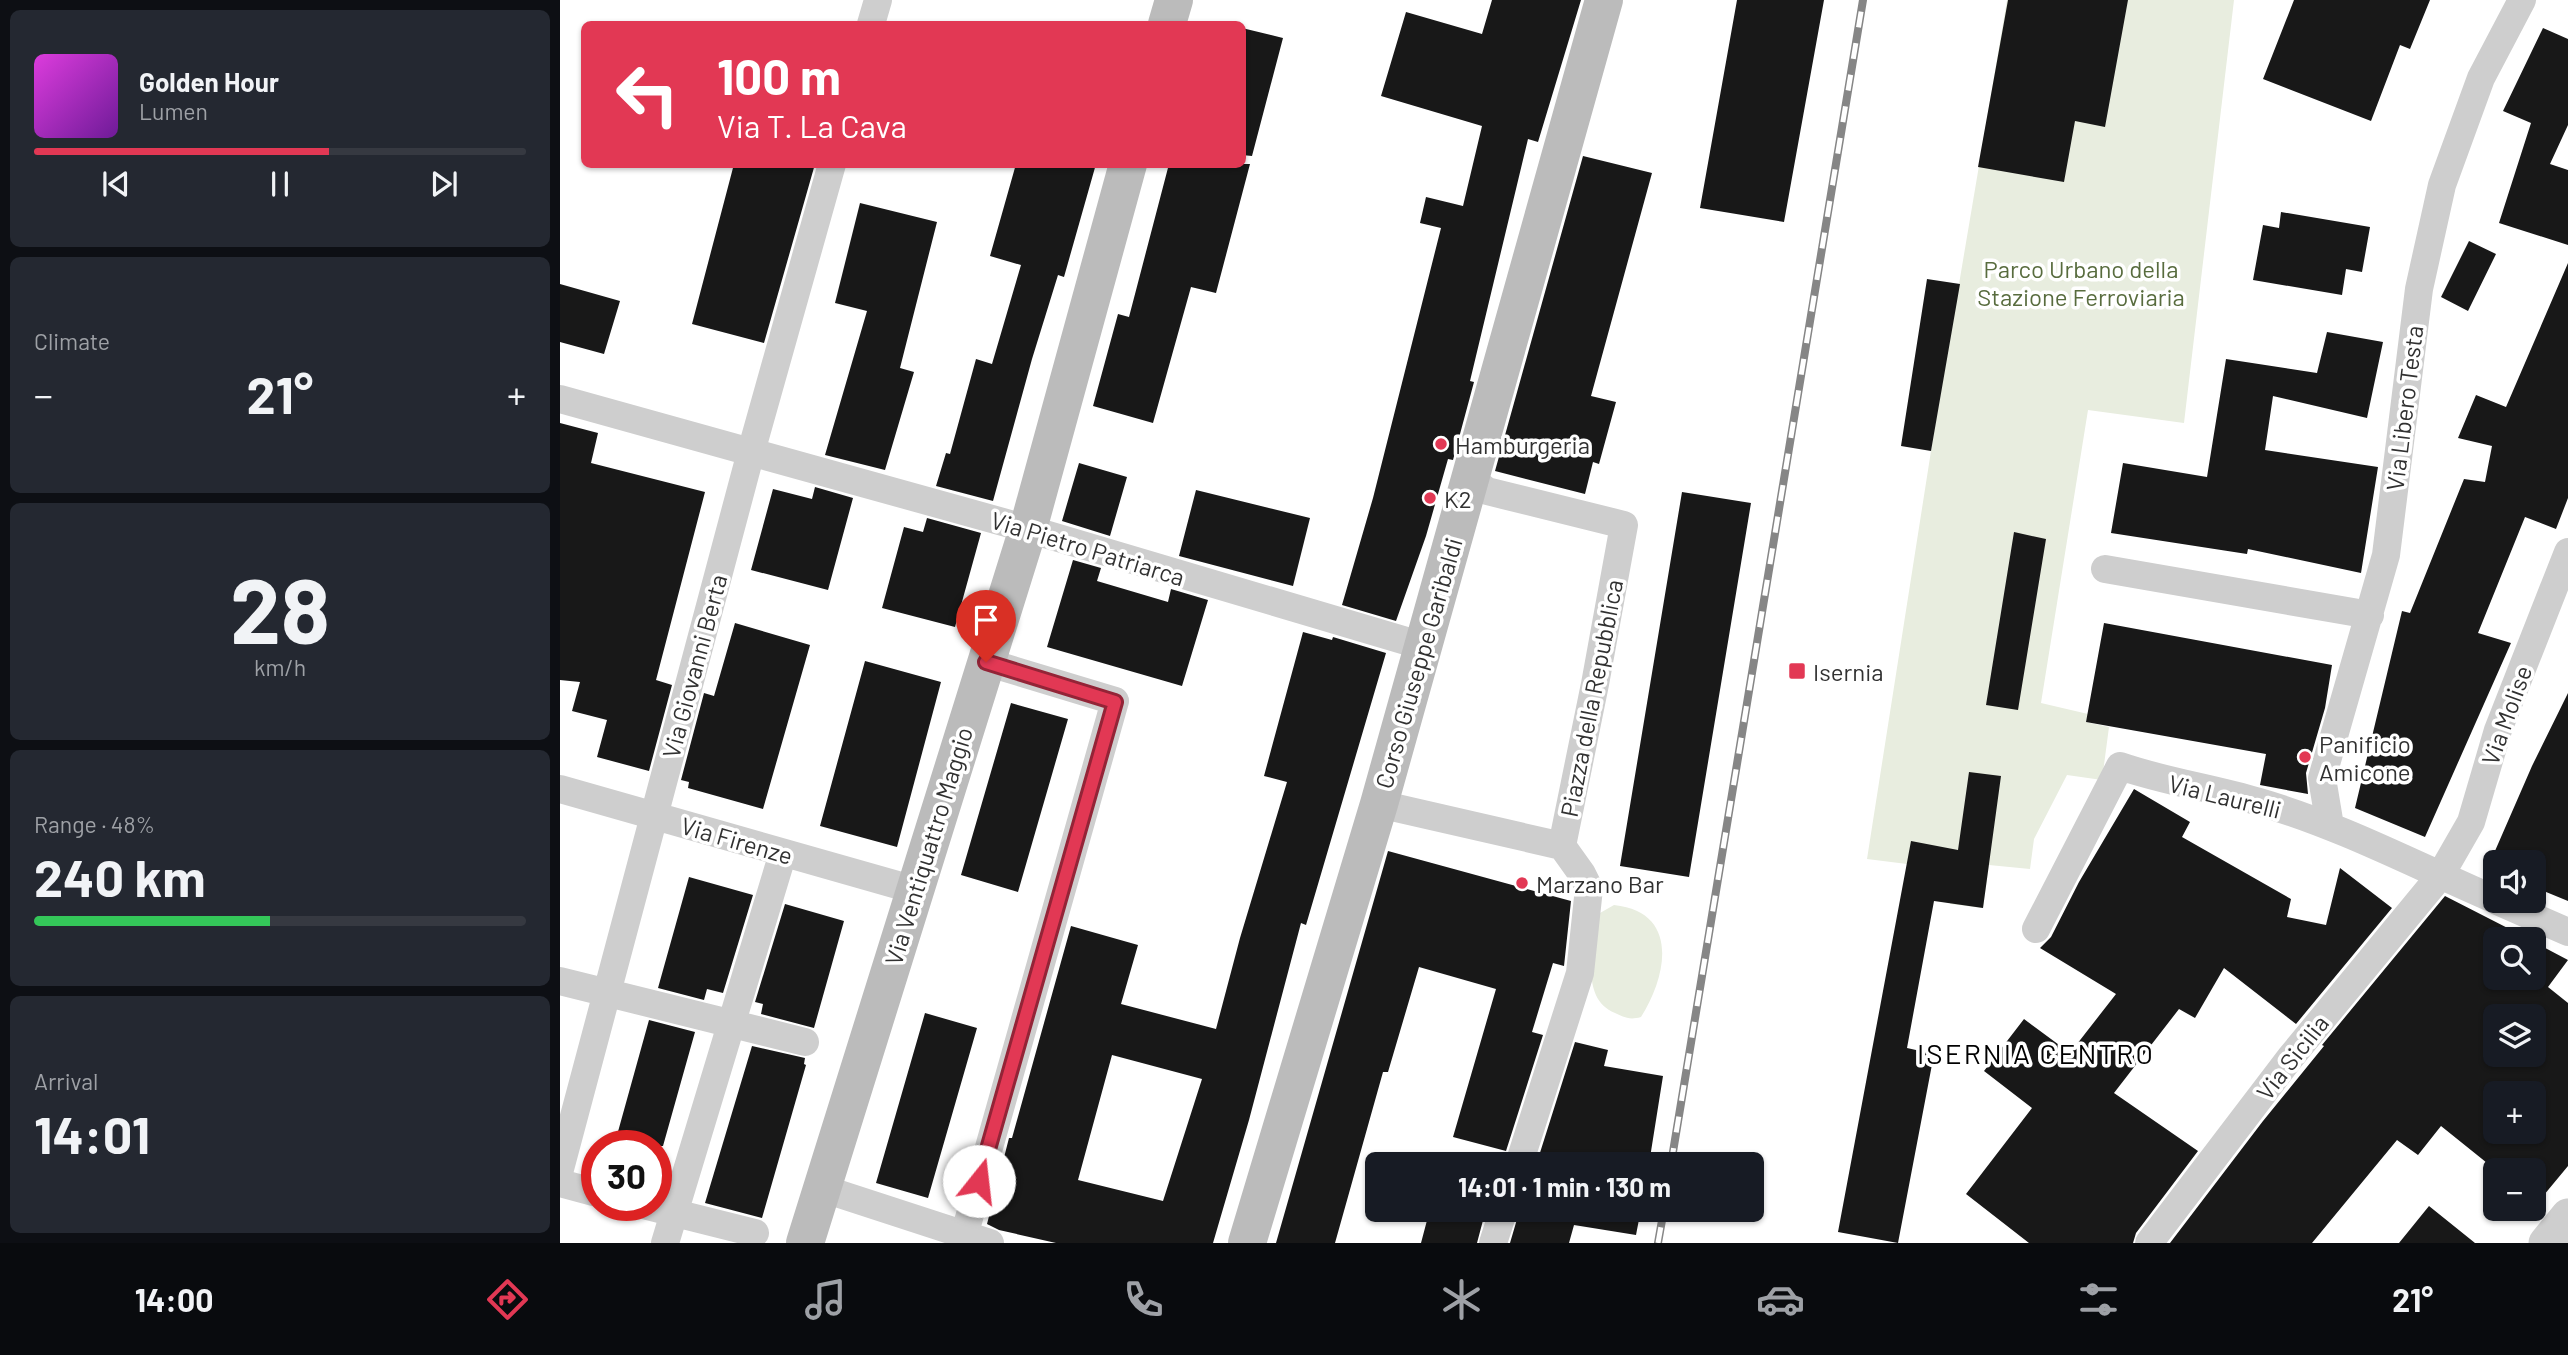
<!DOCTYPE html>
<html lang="en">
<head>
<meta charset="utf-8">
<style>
  :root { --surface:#171b24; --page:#242831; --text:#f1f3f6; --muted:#9ea1a6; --line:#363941; --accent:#e23854 }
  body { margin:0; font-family:Barlow,sans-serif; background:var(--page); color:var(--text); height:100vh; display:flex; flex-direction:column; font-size:26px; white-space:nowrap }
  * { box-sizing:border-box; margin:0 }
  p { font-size:23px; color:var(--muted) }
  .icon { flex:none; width:38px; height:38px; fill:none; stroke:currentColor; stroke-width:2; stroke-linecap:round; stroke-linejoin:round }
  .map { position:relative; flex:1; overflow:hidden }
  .panel { display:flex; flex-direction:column; gap:10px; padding:10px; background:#0d0f14; width:560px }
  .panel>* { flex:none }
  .banner { position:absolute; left:21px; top:21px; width:665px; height:147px; border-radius:10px; box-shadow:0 2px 5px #0004; background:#e23854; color:#fff; overflow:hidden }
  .tools { position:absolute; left:1923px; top:850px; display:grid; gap:14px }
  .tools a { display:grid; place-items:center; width:63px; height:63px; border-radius:10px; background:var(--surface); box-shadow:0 2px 5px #0004; font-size:35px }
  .speed { position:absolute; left:21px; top:1130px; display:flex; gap:14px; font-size:35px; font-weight:700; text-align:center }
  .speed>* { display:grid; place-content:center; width:91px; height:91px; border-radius:50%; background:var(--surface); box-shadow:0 2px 5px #0004; line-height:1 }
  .speed .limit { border:10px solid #d22; background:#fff; color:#111 }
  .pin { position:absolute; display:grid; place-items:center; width:60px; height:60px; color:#fff; margin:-72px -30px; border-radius:50% 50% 50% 0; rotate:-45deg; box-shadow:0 0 7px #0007 }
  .pin .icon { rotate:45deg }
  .me { position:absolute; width:77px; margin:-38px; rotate:16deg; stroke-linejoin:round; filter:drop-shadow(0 0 5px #0008) }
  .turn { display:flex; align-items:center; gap:24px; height:147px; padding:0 21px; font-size:32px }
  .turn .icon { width:91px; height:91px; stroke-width:2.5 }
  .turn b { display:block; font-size:49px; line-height:60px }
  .big { font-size:52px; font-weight:700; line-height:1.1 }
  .panel .tile { flex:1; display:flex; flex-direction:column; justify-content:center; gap:10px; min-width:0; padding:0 24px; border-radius:10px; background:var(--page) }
  .panel .dial { align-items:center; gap:0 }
  .dial b { font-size:91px; line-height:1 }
  .song { display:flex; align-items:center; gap:21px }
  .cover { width:84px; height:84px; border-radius:10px; background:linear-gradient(135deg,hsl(300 70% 55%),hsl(280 70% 35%)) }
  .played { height:7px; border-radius:4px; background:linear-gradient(90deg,var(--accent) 60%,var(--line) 60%) }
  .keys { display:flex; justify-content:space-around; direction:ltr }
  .heat { display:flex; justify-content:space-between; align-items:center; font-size:38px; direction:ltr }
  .charge { height:10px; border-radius:5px; background:linear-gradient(90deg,#34c759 48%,var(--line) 0) }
  .trip { position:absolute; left:805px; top:1152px; width:399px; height:70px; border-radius:10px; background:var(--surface); box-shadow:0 2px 5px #0004; font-weight:700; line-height:70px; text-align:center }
  .menu { display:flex; height:112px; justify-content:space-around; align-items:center; background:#090b0e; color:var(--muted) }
  .menu .icon { width:49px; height:49px }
  .menu .on { color:var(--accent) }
  .menu b { font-size:32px; color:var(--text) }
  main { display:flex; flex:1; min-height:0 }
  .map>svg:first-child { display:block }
  .green { fill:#e8eddf }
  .building { fill:#181818; fill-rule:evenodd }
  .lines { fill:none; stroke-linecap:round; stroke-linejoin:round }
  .minor { stroke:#cecece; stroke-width:28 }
  .tertiary { stroke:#cecece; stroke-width:35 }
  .secondary { stroke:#bbb; stroke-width:38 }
  .rail-casing { stroke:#868686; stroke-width:8 }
  .rail { stroke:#fff; stroke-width:5; stroke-dasharray:16; stroke-linecap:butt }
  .route-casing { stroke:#932437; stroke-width:18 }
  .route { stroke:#e23854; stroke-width:12 }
  .poi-dot { fill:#e23854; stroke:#fff; stroke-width:2.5 }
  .labels { text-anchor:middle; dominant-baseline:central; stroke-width:7; stroke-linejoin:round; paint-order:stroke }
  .park-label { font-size:24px; fill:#586c3e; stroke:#fff }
  .street-label { font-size:24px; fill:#313131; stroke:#fff }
  .poi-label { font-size:24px; fill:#313131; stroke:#fff; text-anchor:start }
  .quarter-label { font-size:28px; letter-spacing:2px; fill:#000; stroke:#fff }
</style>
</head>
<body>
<main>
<section class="panel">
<div class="tile">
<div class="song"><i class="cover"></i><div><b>Golden Hour</b><p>Lumen</p></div></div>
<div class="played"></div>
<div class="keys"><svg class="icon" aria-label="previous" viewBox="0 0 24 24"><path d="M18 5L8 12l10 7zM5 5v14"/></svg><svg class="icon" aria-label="pause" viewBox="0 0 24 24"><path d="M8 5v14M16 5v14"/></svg><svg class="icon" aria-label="next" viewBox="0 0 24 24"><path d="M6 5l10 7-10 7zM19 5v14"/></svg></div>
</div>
<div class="tile"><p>Climate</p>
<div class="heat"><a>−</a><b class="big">21°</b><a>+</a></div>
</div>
<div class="tile dial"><b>28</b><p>km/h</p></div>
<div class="tile"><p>Range · 48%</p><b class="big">240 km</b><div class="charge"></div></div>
<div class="tile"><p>Arrival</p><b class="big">14:01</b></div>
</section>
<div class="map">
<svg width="2008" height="1243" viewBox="0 0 2008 1243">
  <rect width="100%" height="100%" fill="#fff"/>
  <path class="green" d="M1447,0H1674L1624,423L1528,410L1481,703L1528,714L1526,722L1549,727L1542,780L1507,775L1474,839L1470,869L1429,865L1423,908L1390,904L1395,870L1307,859L1374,432Z
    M1054,905C1120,912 1107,976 1081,1017C1070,1020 1066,1018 1055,1013C1017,997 1035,943 1040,913Z"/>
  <path class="building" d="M932,0H1021L978,142L968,139L910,381L914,382L893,460L888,459L866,536L836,621L782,605L813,498L881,228L860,223L866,197L903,206L922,126L821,96L846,12L922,34Z
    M1177,0H1264L1224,222L1140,208Z
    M1448,0H1568L1545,127L1515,121L1504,182L1418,167Z
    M1734,0H1870L1850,49L1840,45L1811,121L1703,79Z
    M682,28L723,38L692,156L682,155Z
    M1983,28L2008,39V125L1990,164L2008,170V245L1939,223L1971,123L1943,111Z
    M1023,156L1092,173L1031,396L1056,402L1039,464L1033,462L1025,494L935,471Z
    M174,164H255L204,343L132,324Z
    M456,164H536L504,277L498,275L472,359L433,501L376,486L386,453L390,454L416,359L432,364L461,265L430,256Z
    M609,164H690L656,293L631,287L593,423L533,406L558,314L569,317Z
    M300,203L377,222L340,368L354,372L325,470L265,455L307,311L275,303Z
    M1721,212L1810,227L1802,272L1786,269L1782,295L1693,280L1703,225L1719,228Z
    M1909,241L1936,254L1908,311L1881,297Z
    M2008,263V498L1996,529L1965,517L1918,633L1951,643L1865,837L1795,808L1842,611L1850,613L1904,479L1925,482L1932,446L1898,438L1916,395L1946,407Z
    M1367,279L1400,284L1371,451L1341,446Z
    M0,284L60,301L44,354L0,342Z
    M1767,332L1823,342L1807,418L1713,396L1705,450L1818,467L1801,573L1688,549L1687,554L1551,533L1563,463L1647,477L1666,359L1757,373Z
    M0,423L38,433L31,463L145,492L96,680L112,685L89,771L37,757L47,720L12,711L20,682L0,680Z
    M519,463L567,477L550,536L502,521Z
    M255,487L293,498L268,590L191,570L213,489L252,499Z
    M636,490L750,518L733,586L619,556Z
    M1122,492L1191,503L1129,877L1060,866Z
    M367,518L421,533L395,627L322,608L344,527L363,532Z
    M1454,532L1486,539L1458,710L1426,705Z
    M513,560L541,568L537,581L608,602L611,589L648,600L622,686L487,647Z
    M175,623L250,645L203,809L128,788L129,782L121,780L144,693L154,696Z
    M1544,623L1772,665L1765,708L1746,773L1748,794L1700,785L1706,754L1526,722Z
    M743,632L772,640L773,637L826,653L746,925L741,923L689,1120L653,1243H496L439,1230L427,1224L449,1138H452L511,926L578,945L561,1004L656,1029L680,938L727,782L704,776ZM552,1055L642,1079L603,1201L518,1180Z
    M305,661L381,682L337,847L260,826Z
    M2008,693V901L1974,887V863H1936V870L1928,867L1972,766Z
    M451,703L508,719L458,892L401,875Z
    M1409,772L1441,776L1423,908L1374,901L1347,1048L1374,1054L1338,1243L1278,1232L1351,841L1398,850Z
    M1574,789L1630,822L1622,837L1731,899L1727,917L1766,925L1780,868L1832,908L1736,1024L1664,968L1635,1018L1619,1009L1554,1093L1638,1151L1576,1233L1573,1243H1469L1406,1194L1472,1108L1424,1071L1464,1019L1510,1053L1556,994L1480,948L1491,937L1519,882Z
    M828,851L1011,901L1004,966L993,963L972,1032L983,1035L946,1151L893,1137L936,989L859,967L828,1072H823L775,1243H716Z
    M129,877L193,895L163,993L147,989L144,1000L98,988Z
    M1885,896L1971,940H1936V978H1974V942L2008,960L1988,987L2008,1003V1166L1974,1207V1171H1937L1881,1126L1858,1155L1837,1140L1752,1243H1610L1703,1121L1764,1046L1762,1045ZM1936,1017H1974V1055H1936ZM1936,1094H1974V1132H1936Z
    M225,904L284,921L254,1028L201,1014L203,1004L195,1002Z
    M365,1013L417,1028L368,1198L316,1183Z
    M89,1020L135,1032L103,1146H54Z
    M1015,1042L1048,1050L1044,1066L1103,1076L1089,1164H979L980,1160L978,1159Z
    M192,1046L245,1058L244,1064L246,1065L202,1218L145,1203Z
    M1869,1206L1915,1243H1839Z
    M870,1209H926L917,1243H861Z
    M960,1209H1081L1076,1235L1014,1225L1009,1243H950Z"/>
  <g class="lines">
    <path class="minor" d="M311,24L318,0
      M0,399L468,529L863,646
      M1545,569L1810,615
      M0,789L355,890
      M819,804L1002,846L1035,684L1064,525L927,491L910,478
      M1770,826L1762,778L1826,555L1859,289L1882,185L1921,78L1962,0
      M1937,901L2008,932
      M1476,929L1560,766C1606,782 1653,788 1699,802C1782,826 1857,866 1936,900
      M0,981L245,1042
      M959,1164L1020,973L1029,888L1022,874L1002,846
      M0,1169L191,452L272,164
      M0,1183L37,1193
      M261,1188L430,1243
      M87,1206L195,1233
      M105,1243L223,853
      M402,1243L555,701L426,662
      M933,1243L944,1209
      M1589,1243L1730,1058L1880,876L1911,822L1938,730L2008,552"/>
    <path class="tertiary" d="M1986,1243L2008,1216"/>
    <path class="secondary" d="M607,24L614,0
      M245,1243L468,529L568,164
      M687,1243L819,804L1044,0"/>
    <defs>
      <path id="rail" d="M1111,1164L1303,0
        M1098,1243L1104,1209"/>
    </defs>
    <use href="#rail" class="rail-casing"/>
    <use href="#rail" class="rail"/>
  </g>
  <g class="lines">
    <defs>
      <path id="route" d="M419,1181L555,702L426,662"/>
    </defs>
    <use href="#route" class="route-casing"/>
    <use href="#route" class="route"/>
  </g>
  <g class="poi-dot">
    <circle cx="881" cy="444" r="7"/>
    <circle cx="870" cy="498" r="7"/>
    <rect x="1228" y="662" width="18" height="18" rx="3.5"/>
    <circle cx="1745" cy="757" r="7"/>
    <circle cx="962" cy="883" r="7"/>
  </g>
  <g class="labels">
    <g class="park-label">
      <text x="1521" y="268">Parco Urbano della<tspan x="1521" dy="28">Stazione Ferroviaria</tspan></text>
    </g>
    <g class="street-label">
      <text transform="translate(1844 408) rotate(-83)">Via Libero Testa</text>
      <text transform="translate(528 548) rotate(17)">Via Pietro Patriarca</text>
      <text transform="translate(858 663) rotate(-74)">Corso Giuseppe Garibaldi</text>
      <text transform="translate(134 666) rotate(-75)">Via Giovanni Berta</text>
      <text transform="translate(1031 698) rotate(-79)">Piazza della Repubblica</text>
      <text transform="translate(1946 715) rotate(-70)">Via Molise</text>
      <text transform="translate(1665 796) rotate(14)">Via Laurelli</text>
      <text transform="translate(177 840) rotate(16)">Via Firenze</text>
      <text transform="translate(368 846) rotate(-73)">Via Ventiquattro Maggio</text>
      <text transform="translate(1732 1057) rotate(-52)">Via Sicilia</text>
    </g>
    <g class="poi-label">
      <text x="895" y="444">Hamburgeria</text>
      <text x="884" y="498">K2</text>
      <text x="1253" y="671">Isernia</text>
      <text x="1759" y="743">Panificio<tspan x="1759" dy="28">Amicone</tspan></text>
      <text x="976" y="883">Marzano Bar</text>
    </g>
    <g class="quarter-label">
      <text x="1476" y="1053">ISERNIA CENTRO</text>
    </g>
  </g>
</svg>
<div class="tools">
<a><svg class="icon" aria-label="sound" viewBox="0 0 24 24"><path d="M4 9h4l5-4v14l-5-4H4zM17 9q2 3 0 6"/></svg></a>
<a><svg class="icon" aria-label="search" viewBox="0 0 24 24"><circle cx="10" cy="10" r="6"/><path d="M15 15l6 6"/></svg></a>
<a><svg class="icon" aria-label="layers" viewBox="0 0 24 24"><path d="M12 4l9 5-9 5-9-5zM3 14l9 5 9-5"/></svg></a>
<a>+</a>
<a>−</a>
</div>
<div class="speed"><div class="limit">30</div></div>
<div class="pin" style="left:426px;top:662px;background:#d93025"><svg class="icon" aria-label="arrive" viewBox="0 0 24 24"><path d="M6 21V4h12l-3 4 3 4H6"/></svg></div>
<svg class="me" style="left:419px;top:1181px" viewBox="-20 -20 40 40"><circle r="19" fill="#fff"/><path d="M0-13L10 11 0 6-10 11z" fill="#e23854"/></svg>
<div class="trip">14:01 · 1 min · 130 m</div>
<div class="banner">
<div class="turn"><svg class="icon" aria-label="left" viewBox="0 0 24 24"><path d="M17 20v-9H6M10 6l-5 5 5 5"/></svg><div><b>100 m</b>Via T. La Cava</div></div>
</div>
</div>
</main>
<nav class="menu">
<b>14:00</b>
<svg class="icon on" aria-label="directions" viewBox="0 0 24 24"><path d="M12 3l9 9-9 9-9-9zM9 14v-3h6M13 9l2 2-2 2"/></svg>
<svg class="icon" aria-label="music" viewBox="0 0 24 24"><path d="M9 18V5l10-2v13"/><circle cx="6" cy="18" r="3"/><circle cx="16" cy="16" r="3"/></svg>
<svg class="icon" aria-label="phone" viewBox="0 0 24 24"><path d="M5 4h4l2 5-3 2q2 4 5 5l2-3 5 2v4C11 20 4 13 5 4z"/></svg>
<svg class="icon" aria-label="climate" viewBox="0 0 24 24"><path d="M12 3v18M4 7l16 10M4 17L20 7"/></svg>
<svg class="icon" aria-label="car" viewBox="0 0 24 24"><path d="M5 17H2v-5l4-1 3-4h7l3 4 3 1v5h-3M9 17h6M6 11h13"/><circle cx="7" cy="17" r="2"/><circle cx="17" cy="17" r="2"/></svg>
<svg class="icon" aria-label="filters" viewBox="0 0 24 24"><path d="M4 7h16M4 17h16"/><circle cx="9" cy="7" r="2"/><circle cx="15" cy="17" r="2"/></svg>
<b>21°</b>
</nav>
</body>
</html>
